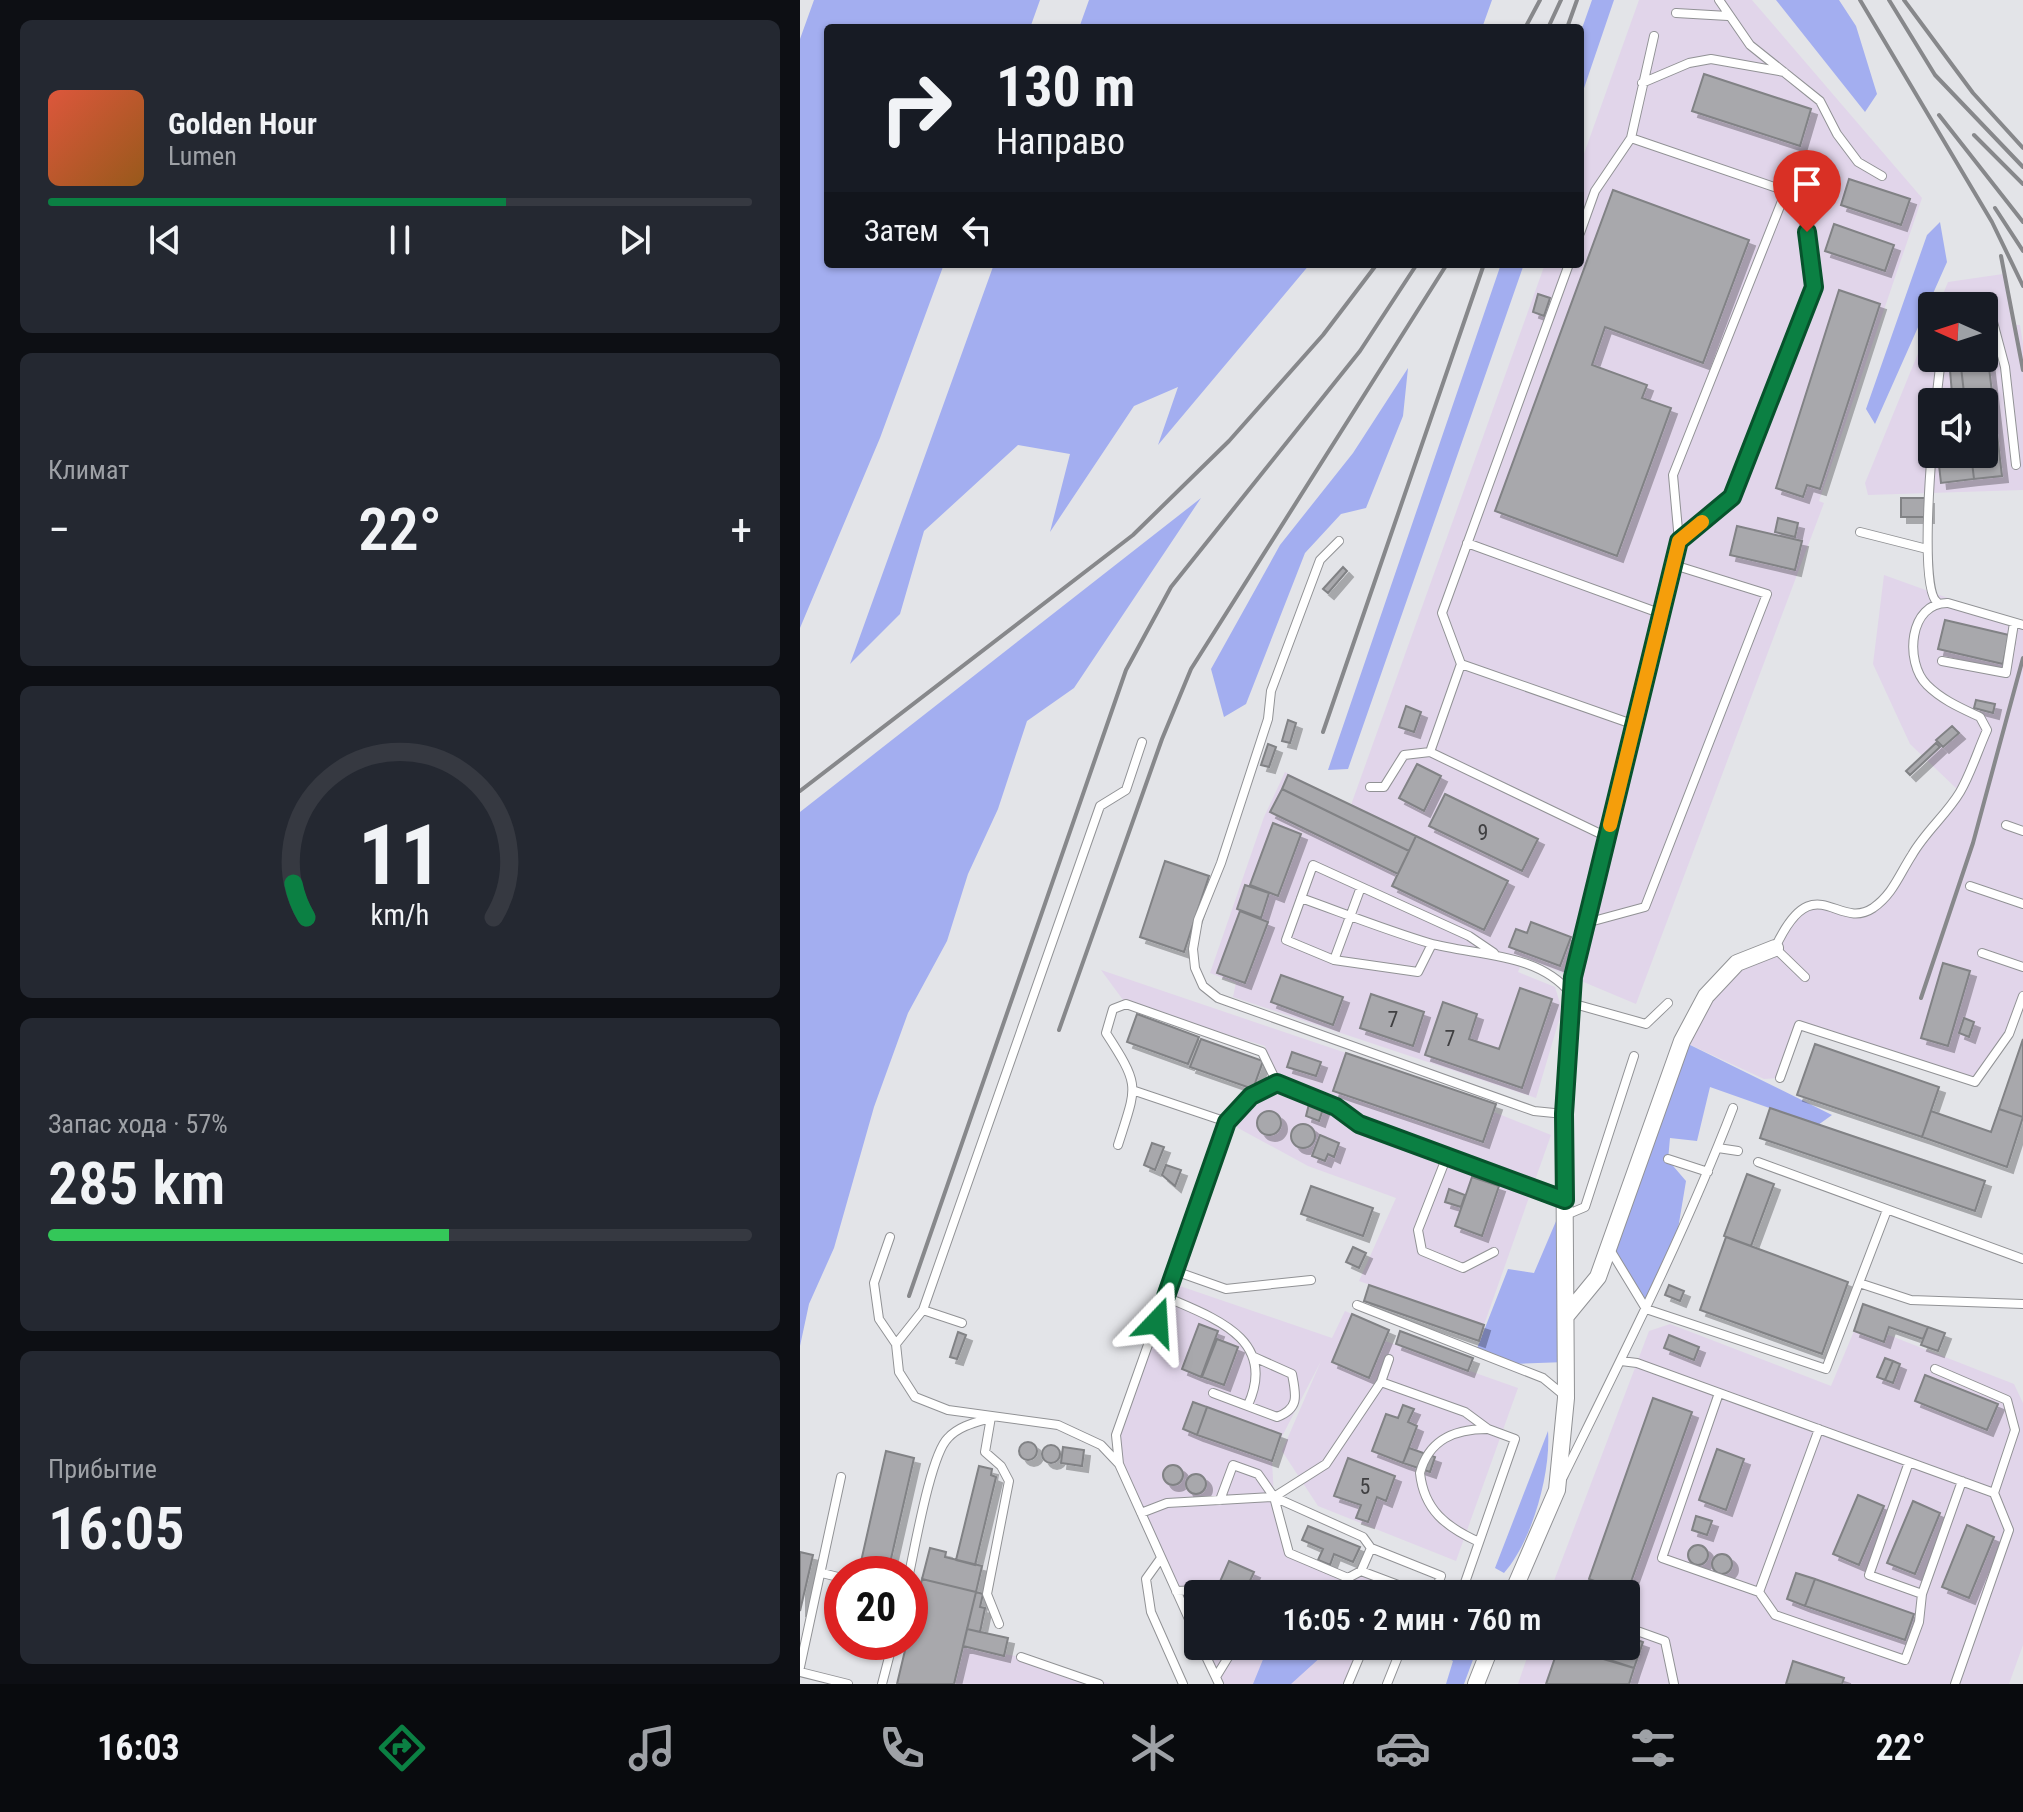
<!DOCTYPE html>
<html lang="ru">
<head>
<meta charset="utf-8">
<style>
  :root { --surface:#171b24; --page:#242831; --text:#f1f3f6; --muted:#9ea1a6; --line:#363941; --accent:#0b8043 }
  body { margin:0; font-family:"Roboto Condensed",sans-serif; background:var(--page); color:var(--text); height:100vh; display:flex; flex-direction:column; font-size:30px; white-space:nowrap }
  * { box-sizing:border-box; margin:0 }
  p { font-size:26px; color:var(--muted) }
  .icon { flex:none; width:44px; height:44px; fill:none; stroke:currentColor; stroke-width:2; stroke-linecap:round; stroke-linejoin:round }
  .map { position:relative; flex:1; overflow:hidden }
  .panel { display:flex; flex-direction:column; gap:20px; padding:20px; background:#0d0f14; width:800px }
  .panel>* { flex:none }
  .hud { position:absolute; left:24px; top:24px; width:760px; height:244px; border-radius:8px; box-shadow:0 2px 6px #0004; background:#171b24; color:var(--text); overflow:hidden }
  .needle { width:52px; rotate:273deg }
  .fabs { position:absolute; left:1118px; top:292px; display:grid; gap:16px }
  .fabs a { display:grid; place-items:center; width:80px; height:80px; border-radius:8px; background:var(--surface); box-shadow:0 2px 6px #0004; font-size:40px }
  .speed { position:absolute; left:24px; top:1556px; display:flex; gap:16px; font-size:40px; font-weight:700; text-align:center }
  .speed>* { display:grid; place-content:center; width:104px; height:104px; border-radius:50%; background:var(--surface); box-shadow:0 2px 6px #0004; line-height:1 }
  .speed .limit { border:12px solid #d22; background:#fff; color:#111 }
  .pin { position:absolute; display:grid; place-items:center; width:68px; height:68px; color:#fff; margin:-82px -34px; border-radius:50% 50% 50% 0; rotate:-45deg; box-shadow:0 0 8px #0007 }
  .pin .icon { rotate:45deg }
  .me { position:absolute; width:88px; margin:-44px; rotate:20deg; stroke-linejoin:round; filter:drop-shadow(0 0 6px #0008) }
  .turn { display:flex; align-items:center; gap:28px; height:168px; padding:0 40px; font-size:36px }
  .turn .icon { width:104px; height:104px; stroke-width:2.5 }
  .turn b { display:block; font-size:56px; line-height:68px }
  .then { display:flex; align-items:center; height:76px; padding:0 40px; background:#0003; gap:16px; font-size:30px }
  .big { font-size:60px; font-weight:600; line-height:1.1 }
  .panel .card { flex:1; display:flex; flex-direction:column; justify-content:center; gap:12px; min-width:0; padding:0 28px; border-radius:12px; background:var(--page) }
  .panel .dial { align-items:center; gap:0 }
  .dial svg { height:208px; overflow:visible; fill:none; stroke:var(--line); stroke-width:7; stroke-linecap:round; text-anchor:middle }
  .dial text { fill:var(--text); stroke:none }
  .song { display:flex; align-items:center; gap:24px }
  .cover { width:96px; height:96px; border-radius:12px; background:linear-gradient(135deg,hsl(10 70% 55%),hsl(30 70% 35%)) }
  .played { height:8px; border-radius:4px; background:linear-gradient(90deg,var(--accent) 65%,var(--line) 65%) }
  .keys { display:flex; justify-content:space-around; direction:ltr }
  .heat { display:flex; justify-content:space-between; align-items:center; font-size:44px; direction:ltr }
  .charge { height:12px; border-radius:6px; background:linear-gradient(90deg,#34c759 57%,var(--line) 0) }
  .trip { position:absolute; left:384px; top:1580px; width:456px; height:80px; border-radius:8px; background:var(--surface); box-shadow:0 2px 6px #0004; font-weight:600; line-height:80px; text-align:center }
  .tab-bar { display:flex; height:128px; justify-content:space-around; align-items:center; background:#090b0e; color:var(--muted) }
  .tab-bar .icon { width:56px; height:56px }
  .tab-bar .on { color:var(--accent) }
  .tab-bar b { font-size:36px; color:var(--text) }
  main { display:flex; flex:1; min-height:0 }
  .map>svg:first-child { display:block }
  .industrial { fill:#e1d5ea; fill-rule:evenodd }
  .forest { fill:#a3aef0 }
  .building { fill:#a8a8ac; stroke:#818285; stroke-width:2; filter:url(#shadow) }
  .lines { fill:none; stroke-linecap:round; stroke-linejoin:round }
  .lane-casing { stroke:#919295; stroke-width:10 }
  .street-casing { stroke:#919295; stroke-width:18 }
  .lane { stroke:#fff; stroke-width:8 }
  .street { stroke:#fff; stroke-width:16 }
  .rail { stroke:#87888b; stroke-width:4 }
  .route-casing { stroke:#07532c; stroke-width:20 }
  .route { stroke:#0b8043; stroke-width:14 }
  .slow { stroke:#f59e0b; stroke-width:14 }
  .labels { text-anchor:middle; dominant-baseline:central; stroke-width:8; stroke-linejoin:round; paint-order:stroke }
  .number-label { font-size:22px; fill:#404042 }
</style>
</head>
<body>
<main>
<section class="panel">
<div class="card">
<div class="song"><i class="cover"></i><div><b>Golden Hour</b><p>Lumen</p></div></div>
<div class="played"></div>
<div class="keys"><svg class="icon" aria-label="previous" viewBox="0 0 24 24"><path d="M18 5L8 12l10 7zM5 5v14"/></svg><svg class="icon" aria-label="pause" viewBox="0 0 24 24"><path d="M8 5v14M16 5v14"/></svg><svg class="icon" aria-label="next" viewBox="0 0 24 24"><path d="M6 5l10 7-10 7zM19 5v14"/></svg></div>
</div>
<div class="card"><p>Климат</p>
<div class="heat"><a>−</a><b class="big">22°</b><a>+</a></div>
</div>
<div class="card dial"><svg viewBox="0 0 100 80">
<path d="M14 69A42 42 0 1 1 86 69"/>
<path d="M14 69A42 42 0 0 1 9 56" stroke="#0b8043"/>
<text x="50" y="56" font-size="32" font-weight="700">11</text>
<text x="50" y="72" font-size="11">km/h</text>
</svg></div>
<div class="card"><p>Запас хода · 57%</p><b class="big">285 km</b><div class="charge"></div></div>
<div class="card"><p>Прибытие</p><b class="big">16:05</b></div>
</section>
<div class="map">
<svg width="1223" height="1684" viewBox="0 0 1223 1684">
  <defs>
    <filter id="shadow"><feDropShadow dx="6" dy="6" stdDeviation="0" flood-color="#0004"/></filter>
  </defs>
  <rect width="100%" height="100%" fill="#e3e4e8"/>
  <path class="industrial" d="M839,0H952L1122,198L1019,501L1024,503L836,1004L724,957L718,972L755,987L762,1010L736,1098L433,997L436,983L410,973L464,817L485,772L551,805L745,264H780V165Z
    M1203,274L1212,325H1220L1223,344V490L1068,495L1065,483L1132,319V358H1184V306H1138L1148,282ZM1132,402H1184V454H1132Z
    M1084,575L1223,625V996L1209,1034L1175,1082L1000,1026L980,1078L964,1079L882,1041L937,963L975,948L999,910L1018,902L1054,912L1078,903L1160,792L1110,744L1073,664Z
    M301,970L555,1056L751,1135L684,1325L559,1281L596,1198L508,1166L427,1122L477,1083L465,1046L326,1004Z
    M371,1283L532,1338L545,1311L589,1330L585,1341L718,1388L656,1561L518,1506L482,1451L521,1361L476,1448L472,1461L474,1497L489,1553L548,1578L561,1571L622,1594H398V1639L319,1464L321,1422Z
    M870,1324L1031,1386L1054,1331L1083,1341L1086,1334L1214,1384L1223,1403V1645L1209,1684H718L731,1646H826V1594H749L849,1331Z
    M163,1646L221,1657L311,1684H154Z
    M401,1646H564L548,1684H419Z"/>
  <path class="forest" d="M14,0H240L230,28H28V264H144L80,438L0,628V39Z
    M289,0H692L682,28H279Z
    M792,0H814L780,100V34Z
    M976,0H1039L1056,26L1077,94L1065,112Z
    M1140,222L1147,262L1075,424L1066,409L1127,235Z
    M194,264H510L358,445L378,387L334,406L250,532L270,454L218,445L124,531L100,614L50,664Z
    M701,264H724L548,769L528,770Z
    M608,368L603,416L566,508L541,514L505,553L446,704L424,717L411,669L480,545L553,453Z
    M401,498L274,688L227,721L198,809L168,874L147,941L108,1013L74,1107L34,1248L9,1304L0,1346V812Z
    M882,1041L1032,1115L1018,1125L910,1087L897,1141L870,1138L868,1160L886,1181L875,1247L846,1309L808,1248Z
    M765,1200L766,1362L711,1364L676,1351L708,1269L734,1273Z
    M748,1431C751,1474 732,1541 704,1573L695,1568Z
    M496,1646H533L491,1684H453L464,1657Z
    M635,1646H678L664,1684H646L653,1661L633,1650Z"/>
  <path class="building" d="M904,74L1011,109L1000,146L892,111Z
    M1049,179L1110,199L1101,225L1041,205Z
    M813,190L949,240L903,363L805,327L792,365L847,385L842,398L871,408L817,556L695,511Z
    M1034,224L1094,245L1085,271L1025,251Z
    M1039,290L1080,304L1020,489L1007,485L1003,497L976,488Z
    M738,294L750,298L744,316L733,312Z
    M1185,334L1202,476L1174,479L1171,454H1184V402H1165L1160,358H1184Z
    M1149,358H1160L1164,393L1152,394Z
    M1153,454H1171L1174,479L1141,483L1138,456Z
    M1101,498H1128V517H1101Z
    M978,518L998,523L995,537L975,532Z
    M937,526L1002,541L995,570L930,555Z
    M543,567L547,571L528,593L523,589Z
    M1145,620L1209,635L1203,664L1138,649Z
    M1176,700L1195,704L1193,713L1174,708Z
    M606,706L621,712L614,732L599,727Z
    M488,720L496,723L490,743L482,741Z
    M1152,726L1159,733L1143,747L1136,740Z
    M1136,743L1140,747L1110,775L1106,771Z
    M468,744L476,747L469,767L461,765Z
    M617,764L641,776L624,811L599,798Z
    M488,775L616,836L609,851L482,789Z
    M482,789L609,851L598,874L470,812Z
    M645,794L738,839L722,871L629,826Z
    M473,823L501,834L478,896L450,885Z
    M616,836L708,881L684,930L592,886Z
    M365,861L409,876L384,952L340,937Z
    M445,885L469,893L461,918L437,909Z
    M440,911L468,922L445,983L417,973Z
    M731,922L771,937L760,966L709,947L716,929L727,933Z
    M1143,963L1170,971L1148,1046L1121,1038Z
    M481,975L543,997L533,1025L471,1002Z
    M720,988L752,999L722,1088L625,1055L643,1002L677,1014L669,1039L699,1049Z
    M571,994L624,1012L613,1046L560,1028Z
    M337,1014L399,1037L388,1064L327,1042Z
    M1164,1018L1174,1022L1169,1037L1159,1033Z
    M401,1039L463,1061L453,1089L390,1067Z
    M1223,1039V1117L1199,1109Z
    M1015,1044L1139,1087L1122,1137L997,1095Z
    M492,1052L521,1062L516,1076L487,1067Z
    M546,1053L696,1104L683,1142L533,1091Z
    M509,1104L523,1109L519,1121L506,1116Z
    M970,1108L1185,1181L1175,1211L960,1138Z
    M1199,1109L1223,1117L1207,1167L1122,1137L1131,1111L1191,1132Z
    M457 1123a12 12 0 1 1 24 0a12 12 0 1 1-24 0Z
    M491 1136a12 12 0 1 1 24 0a12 12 0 1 1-24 0Z
    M520,1135L539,1143L534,1157L528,1154L525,1161L512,1156Z
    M352,1143L364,1147L355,1170L344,1165Z
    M366,1165L381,1170L375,1186L362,1175Z
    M947,1174L974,1184L951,1246L924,1236Z
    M672,1177L699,1186L682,1236L655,1226Z
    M511,1186L573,1208L563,1236L501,1214Z
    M649,1189L665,1195L661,1207L645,1202Z
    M926,1237L1048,1282L1022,1354L900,1310Z
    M553,1247L566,1253L559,1268L546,1262Z
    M569,1285L684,1325L679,1341L564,1301Z
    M869,1285L884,1291L880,1301L865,1295Z
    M1063,1304L1128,1327L1123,1339L1089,1327L1084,1342L1054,1331Z
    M552,1314L589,1330L569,1378L532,1362Z
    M399,1324L418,1331L401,1377L382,1369Z
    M1128,1327L1145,1333L1138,1351L1121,1345Z
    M600,1331L673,1358L668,1371L596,1344Z
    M158,1332L166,1335L157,1359L150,1357Z
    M869,1335L899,1347L894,1360L864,1348Z
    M417,1339L438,1347L424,1385L402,1377Z
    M1085,1358L1093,1361L1085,1380L1077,1377Z
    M1093,1361L1100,1364L1093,1383L1085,1380Z
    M1125,1375L1198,1404L1187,1430L1115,1401Z
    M853,1398L892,1412L827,1593L789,1579Z
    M393,1402L407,1407L397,1435L383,1429Z
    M603,1405L614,1409L608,1422L617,1426L603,1463L572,1451L586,1414L598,1418Z
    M407,1407L481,1434L472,1461L397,1435Z
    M219 1451a9 9 0 1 1 18 0a9 9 0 1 1-18 0Z
    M242 1454a9 9 0 1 1 18 0a9 9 0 1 1-18 0Z
    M263,1447L284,1450L282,1466L261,1463Z
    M609,1448L635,1457L630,1472L603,1463Z
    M917,1449L944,1459L926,1510L899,1500Z
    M86,1451L114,1458L88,1572L60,1566Z
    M548,1458L595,1476L586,1501L577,1497L568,1522L556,1518L561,1505L534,1496Z
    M363 1475a10 10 0 1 1 20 0a10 10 0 1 1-20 0Z
    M179,1466L192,1469L191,1475L196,1477L175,1565L156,1560Z
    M386 1484a10 10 0 1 1 20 0a10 10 0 1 1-20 0Z
    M1058,1495L1084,1506L1059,1565L1033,1554Z
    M1113,1501L1140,1513L1115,1574L1087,1563Z
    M896,1516L912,1521L907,1535L892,1530Z
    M1167,1525L1194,1537L1169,1598L1142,1587Z
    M508,1526L560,1547L553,1562L534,1554L530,1565L518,1560L523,1549L502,1540Z
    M888 1555a10 10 0 1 1 20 0a10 10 0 1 1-20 0Z
    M130,1548L146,1552L145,1557L182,1566L176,1592L122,1579Z
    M0,1552L13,1555L0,1611Z
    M912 1564a10 10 0 1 1 20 0a10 10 0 1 1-20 0Z
    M429,1561L454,1572L444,1594L418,1586Z
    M996,1573L1015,1579L1005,1606L987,1599Z
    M122,1579L176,1592L154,1684H97Z
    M1015,1579L1114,1614L1105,1640L1005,1606Z
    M176,1592L183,1594L180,1607L185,1608L180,1632L167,1629Z
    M167,1629L208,1638L204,1656L163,1646Z
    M826,1636L843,1642L834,1668L767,1646H826Z
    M759,1646L834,1668L829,1684H746Z
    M993,1661L1044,1678L1042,1684H986Z"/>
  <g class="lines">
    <defs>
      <path id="lane" d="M919,0L950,45L1020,101L1037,134L1058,162L1082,176
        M876,13L928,16
        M842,83L889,63L911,59L984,72
        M831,138L986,191C1011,222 1011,249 1014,287L932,497L879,541
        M780,233L795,191L831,138L854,36
        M769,264L642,613L661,664L630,752L807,837
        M1184,318L1193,322L1205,367L1216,465
        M1136,402L1141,358
        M1132,449C1130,474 1121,590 1137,602
        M1060,532L1127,549
        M539,541L520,560L471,691L468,719L421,863L398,920L393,949L395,968L403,986L418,998L734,1111L764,1114
        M667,543L862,614
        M1142,661L1206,673L1214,623
        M661,664L835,725
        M570,787H584L604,755L630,752
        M1206,825L1223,831
        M1170,886L1223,904
        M501,898C543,913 586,930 629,943C675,956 738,952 771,994
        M786,923L845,907L967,594L874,565
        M632,944L618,972L534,960L486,940L513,865L669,936L694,953
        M1182,953L1223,967
        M534,960L561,887
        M1005,977L975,948C1014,864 1037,932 1073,908C1093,894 1099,875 1112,855C1125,832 1147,814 1160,792C1171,773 1178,750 1187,730L1180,717C1161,708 1142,700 1127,685C1104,662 1109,602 1148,603L1223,625
        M771,994L879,541L873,475L986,191
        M771,1003L846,1024L868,1003
        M980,1078L999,1025L1175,1082L1209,1034L1223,996
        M335,1091L427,1122
        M318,1145C337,1085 341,1087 306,1033L313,1009L326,1004L462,1052L477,1083
        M918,1148L938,1151
        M647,1156L618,1230L622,1251L663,1268L694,1252
        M868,1159L908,1172
        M958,1162L1223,1259
        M766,1215L785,1207L834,1056
        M90,1237L74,1283L79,1319L96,1344L99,1372L115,1397L148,1410L258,1425L301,1445L319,1464L398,1639
        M809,1248L846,1309L1026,1369L1087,1210
        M375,1271L426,1289L511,1280
        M1059,1283L1111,1300L1223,1304
        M366,1297C414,1318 478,1339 448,1405
        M557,1305L743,1378L766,1397
        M123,1310L162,1323
        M96,1344L123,1310L300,806L326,790L342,742
        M821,1361L837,1363L1194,1493L1209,1530L1155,1684
        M1135,1369L1207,1400L1215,1430L1194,1493
        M581,1382L665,1412L688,1429L715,1439L661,1594
        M413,1393L477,1417C500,1408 496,1395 492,1374L454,1357
        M919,1393L862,1558L959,1592L975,1615L1105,1660L1119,1622L1122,1594L1162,1481
        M191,1417L185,1452L201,1466L209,1481L187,1594L199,1624
        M1109,1462L1069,1575L1122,1594
        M319,1464L316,1435L427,1122L451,1096L477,1083L536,1107L559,1124L765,1200
        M763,1477C823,1355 884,1235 933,1108
        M474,1497L526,1464L581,1382L589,1359
        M420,1500L433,1465L458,1474L474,1497L489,1553L548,1578L561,1571L571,1548
        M341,1513L367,1503L474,1497L563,1537L571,1548L641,1576L634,1594
        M679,1542C646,1527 624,1510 620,1473C629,1439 655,1429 687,1429
        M361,1558L346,1579L351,1612L383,1684
        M561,1571L622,1594
        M22,1573L42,1578
        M109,1574C115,1547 131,1454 148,1438C158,1427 173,1423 187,1419
        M665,1583L694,1594
        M714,1589L731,1594
        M376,1591L402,1590L410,1594
        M959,1592L1019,1429
        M826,1627L865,1641L874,1684
        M401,1646L419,1684
        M221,1657L299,1684
        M0,1667L41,1477
        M0,1672L48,1684
        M416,1677L435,1646
        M82,1684L93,1642
        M548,1684L564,1646
        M587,1684L601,1649L593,1646"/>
      <path id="street" d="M766,1316L798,1277L882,1041L906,996L937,963L975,948
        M712,1594L757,1490L766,1398L764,1114L771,994
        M676,1684L691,1646"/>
    </defs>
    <use href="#lane" class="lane-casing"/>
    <use href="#street" class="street-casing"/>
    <use href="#lane" class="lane"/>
    <use href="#street" class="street"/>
    <path class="rail" d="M1060,0L1192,222L1223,286
      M1089,0L1135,75L1223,167
      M1104,0L1173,93L1223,148
      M725,28L740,0
      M748,28L761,0
      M767,28L777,0
      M1139,115L1223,222
      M1174,135L1223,184
      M1195,208L1223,251
      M1201,256L1223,370
      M523,732L684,264
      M0,791L333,535L429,441L523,335L577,264
      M1121,998L1173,843L1223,658
      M259,1030L362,739L391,669L647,264
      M109,1296L326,670L371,587L560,351L617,264"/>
  </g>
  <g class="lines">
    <defs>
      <path id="route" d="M357,1322L427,1122L451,1096L477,1083L536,1107L559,1124L765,1200L764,1114L773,977L879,541L932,497L1014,287L1007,232"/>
    </defs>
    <use href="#route" class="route-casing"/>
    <use href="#route" class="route"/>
    <path class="slow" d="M810,825L879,541L902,522"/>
  </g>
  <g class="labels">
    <g class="number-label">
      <text x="683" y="832">9</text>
      <text x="593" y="1019">7</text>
      <text x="650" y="1038">7</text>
      <text x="565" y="1486">5</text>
    </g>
  </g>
</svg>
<div class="fabs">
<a><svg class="needle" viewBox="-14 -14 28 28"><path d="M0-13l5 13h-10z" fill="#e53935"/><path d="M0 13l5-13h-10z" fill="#9ea1a6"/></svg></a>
<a><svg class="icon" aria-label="sound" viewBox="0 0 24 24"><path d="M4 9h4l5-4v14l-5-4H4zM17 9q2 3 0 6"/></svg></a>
</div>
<div class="speed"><div class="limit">20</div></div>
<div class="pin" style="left:1007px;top:232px;background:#d93025"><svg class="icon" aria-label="arrive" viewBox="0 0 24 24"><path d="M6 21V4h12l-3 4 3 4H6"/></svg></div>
<svg class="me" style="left:357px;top:1322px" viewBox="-20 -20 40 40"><path d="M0-17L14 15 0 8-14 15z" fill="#0b8043" stroke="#fff" stroke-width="4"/></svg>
<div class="trip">16:05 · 2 мин · 760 m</div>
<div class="hud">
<div class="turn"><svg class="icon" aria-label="right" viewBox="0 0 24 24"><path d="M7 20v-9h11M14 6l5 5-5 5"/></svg><div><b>130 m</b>Направо</div></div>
<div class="then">Затем<svg class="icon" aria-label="left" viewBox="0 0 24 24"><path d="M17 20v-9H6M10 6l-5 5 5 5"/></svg></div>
</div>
</div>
</main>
<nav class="tab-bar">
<b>16:03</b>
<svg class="icon on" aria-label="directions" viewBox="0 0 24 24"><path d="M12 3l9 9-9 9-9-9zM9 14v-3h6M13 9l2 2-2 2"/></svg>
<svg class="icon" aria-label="music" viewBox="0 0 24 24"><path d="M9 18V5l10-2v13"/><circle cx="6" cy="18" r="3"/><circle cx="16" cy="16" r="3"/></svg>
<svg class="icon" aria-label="phone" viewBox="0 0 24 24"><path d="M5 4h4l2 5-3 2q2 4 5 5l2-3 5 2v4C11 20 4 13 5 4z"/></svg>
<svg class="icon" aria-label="climate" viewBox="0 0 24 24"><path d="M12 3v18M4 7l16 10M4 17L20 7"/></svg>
<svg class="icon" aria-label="car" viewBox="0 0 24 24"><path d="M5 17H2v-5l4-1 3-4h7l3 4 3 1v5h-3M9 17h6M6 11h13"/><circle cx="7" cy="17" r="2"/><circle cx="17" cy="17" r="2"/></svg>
<svg class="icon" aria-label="filters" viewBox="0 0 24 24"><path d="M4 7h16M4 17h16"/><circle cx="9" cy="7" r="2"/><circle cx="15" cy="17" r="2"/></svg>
<b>22°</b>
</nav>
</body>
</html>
